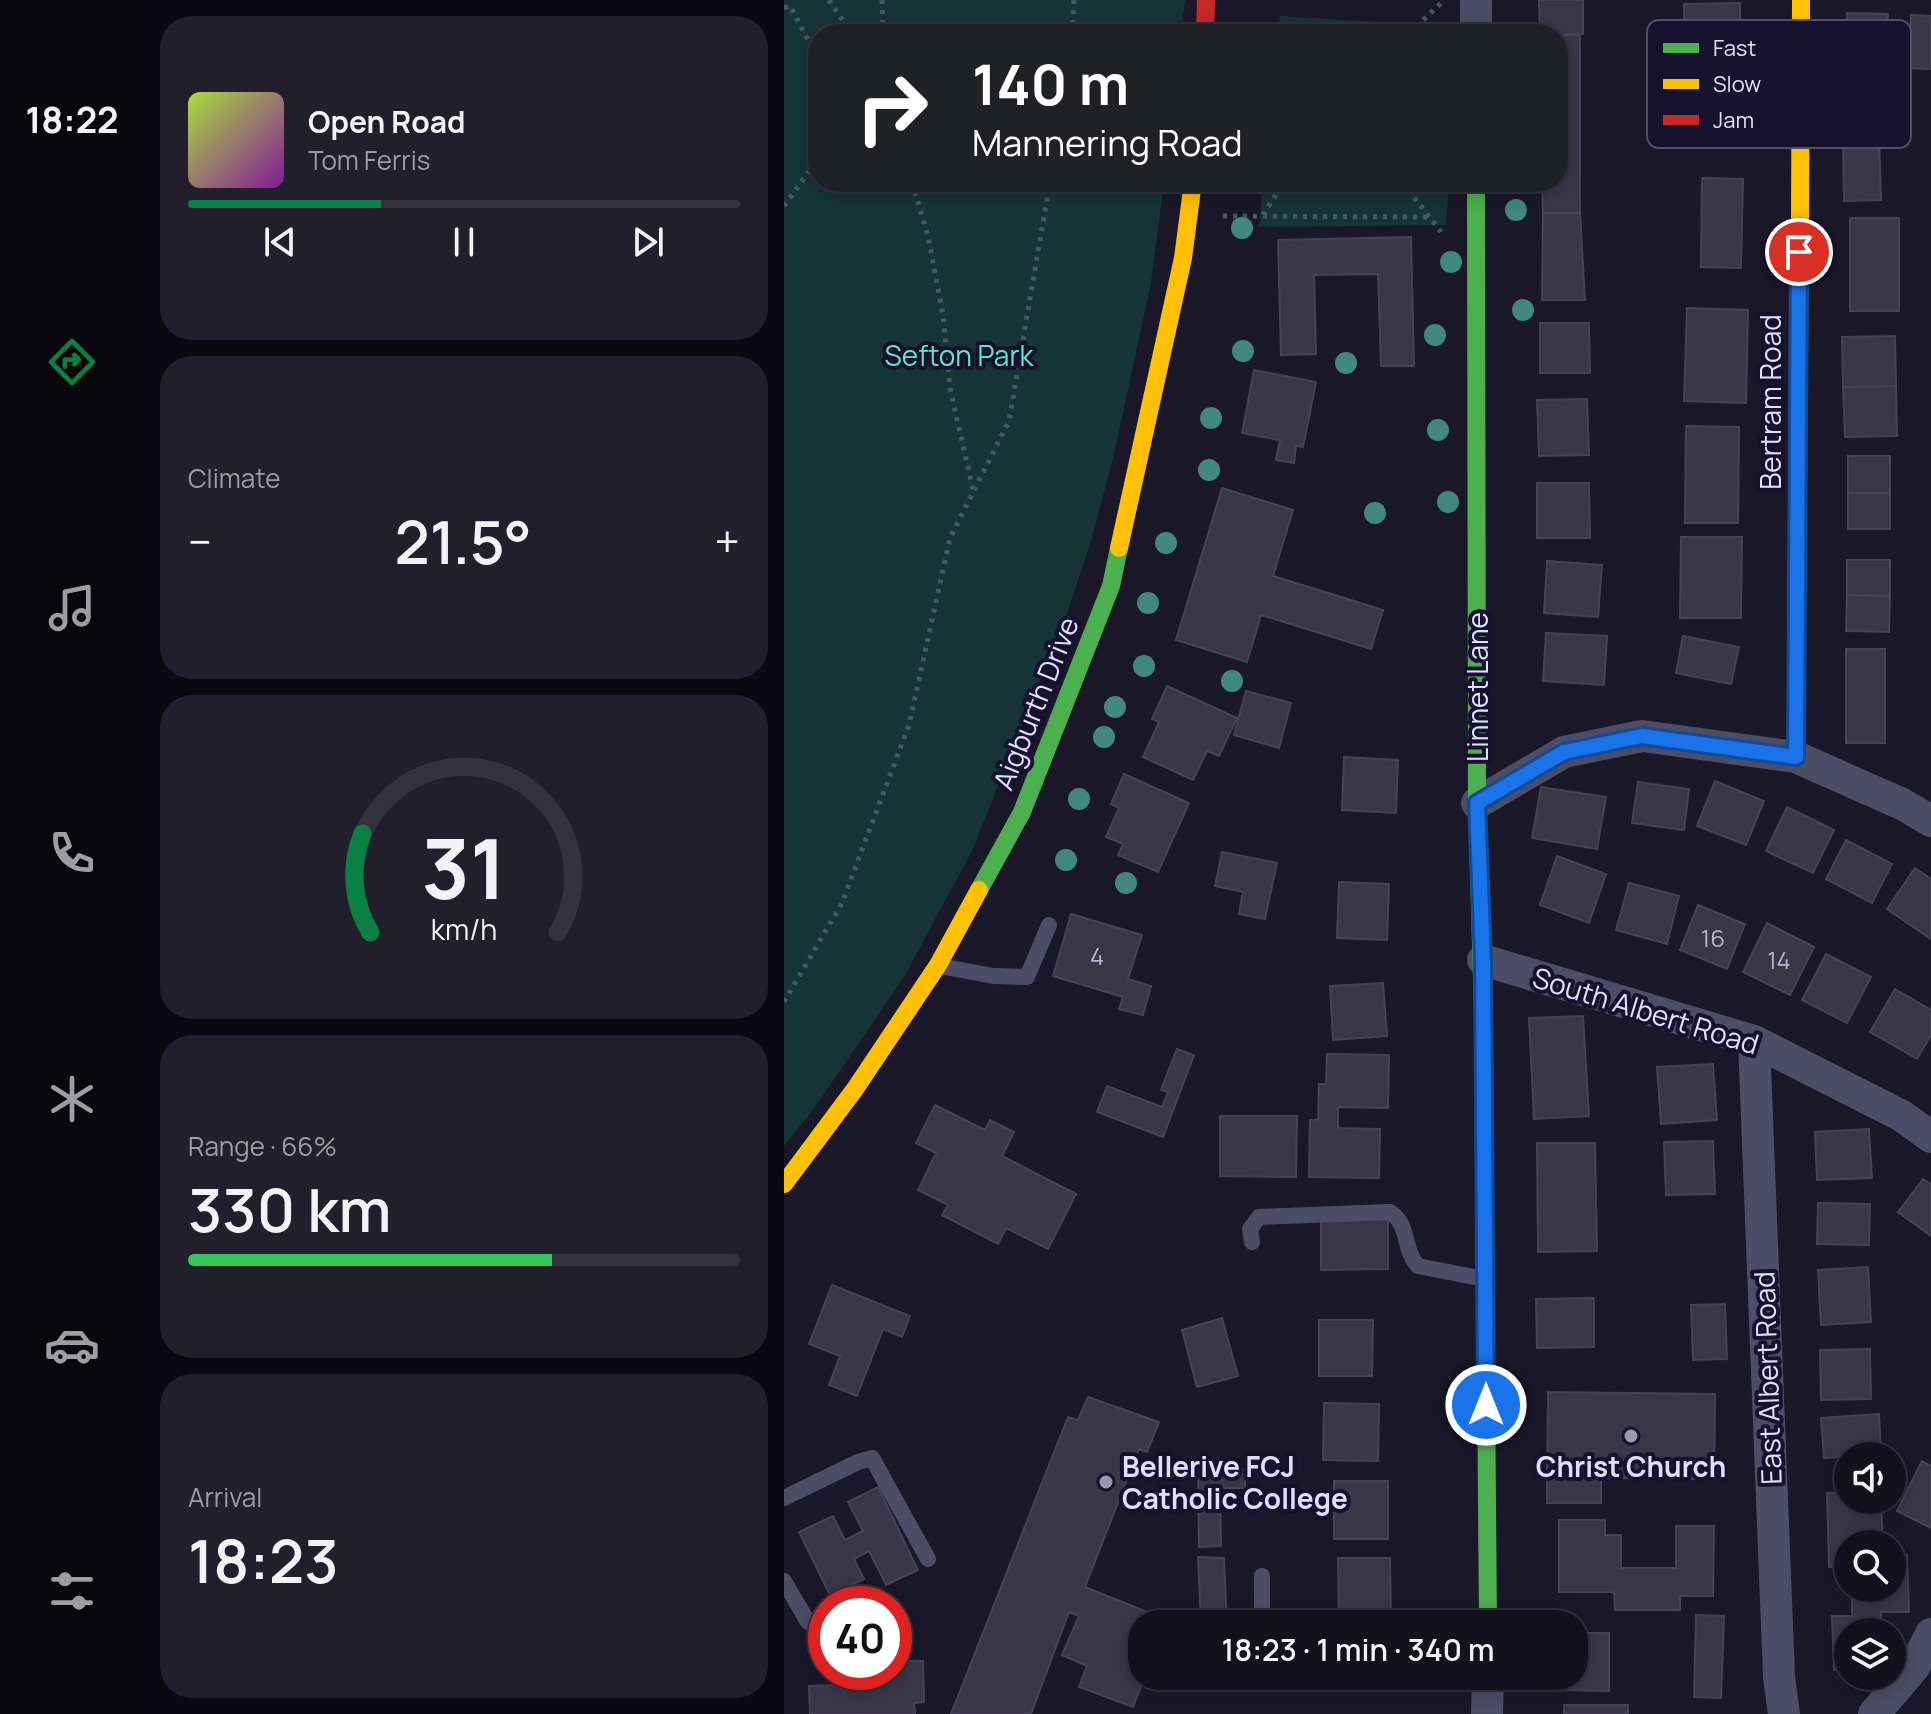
<!DOCTYPE html>
<html lang="en">
<head>
<meta charset="utf-8">
<style>
  :root { --surface:#14111e; --page:#211f2b; --text:#f1f3f6; --muted:#9d9da4; --line:#33313c; --accent:#0b8043 }
  body { margin:0; font-family:Manrope,sans-serif; background:var(--page); color:var(--text); height:100vh; display:flex; flex-direction:column; font-size:30px; white-space:nowrap }
  * { box-sizing:border-box; margin:0 }
  p { font-size:26px; color:var(--muted) }
  .icon { flex:none; width:44px; height:44px; fill:none; stroke:currentColor; stroke-width:2; stroke-linecap:round; stroke-linejoin:round }
  .map { position:relative; flex:1; overflow:hidden }
  .drawer { display:flex; flex-direction:column; gap:16px; padding:16px; background:#0b0910; width:640px }
  .drawer>* { flex:none }
  .top-card { position:absolute; left:24px; top:24px; width:760px; height:168px; border-radius:32px; box-shadow:0 4px 20px #0003,0 0 0 2px var(--line); background:#202124; color:#fff; overflow:hidden }
  .buttons { position:absolute; left:1050px; top:1442px; display:grid; gap:16px }
  .buttons a { display:grid; place-items:center; width:72px; height:72px; border-radius:50%; background:var(--surface); box-shadow:0 4px 20px #0003,0 0 0 2px var(--line); font-size:40px }
  .speed { position:absolute; left:24px; top:1586px; display:flex; gap:16px; font-size:40px; font-weight:700; text-align:center }
  .speed>* { display:grid; place-content:center; width:104px; height:104px; border-radius:50%; background:var(--surface); box-shadow:0 4px 20px #0003,0 0 0 2px var(--line); line-height:1 }
  .speed .limit { border:12px solid #d22; background:#fff; color:#111 }
  .pin { position:absolute; display:grid; place-items:center; width:68px; height:68px; color:#fff; margin:-34px; border:4px solid #fff; border-radius:50%; box-shadow:0 2px 8px #0007 }
  .me { position:absolute; width:88px; margin:-44px; rotate:0deg; stroke-linejoin:round; filter:drop-shadow(0 0 6px #0008) }
  .turn { display:flex; align-items:center; gap:28px; height:168px; padding:0 32px; font-size:36px }
  .turn .icon { width:104px; height:104px; stroke-width:2.5 }
  .turn b { display:block; font-size:56px; line-height:68px }
  .big { font-size:60px; font-weight:600; line-height:1.1 }
  .drawer .tile { flex:1; display:flex; flex-direction:column; justify-content:center; gap:12px; min-width:0; padding:0 28px; border-radius:32px; background:var(--page) }
  .drawer .dial { align-items:center; gap:0 }
  .dial svg { height:208px; overflow:visible; fill:none; stroke:var(--line); stroke-width:7; stroke-linecap:round; text-anchor:middle }
  .dial text { fill:var(--text); stroke:none }
  .song { display:flex; align-items:center; gap:24px }
  .cover { width:96px; height:96px; border-radius:12px; background:linear-gradient(135deg,hsl(80 70% 55%),hsl(290 70% 35%)) }
  .played { height:8px; border-radius:4px; background:linear-gradient(90deg,var(--accent) 35%,var(--line) 35%) }
  .keys { display:flex; justify-content:space-around; direction:ltr }
  .heat { display:flex; justify-content:space-between; align-items:center; font-size:44px; direction:ltr }
  .charge { height:12px; border-radius:6px; background:linear-gradient(90deg,#34c759 66%,var(--line) 0) }
  .trip { position:absolute; left:344px; top:1610px; width:460px; height:80px; border-radius:32px; background:var(--surface); box-shadow:0 4px 20px #0003,0 0 0 2px var(--line); font-weight:600; line-height:80px; text-align:center }
  main { display:flex; flex:1; min-height:0 }
  .menu { display:flex; flex-direction:column; width:144px; justify-content:space-around; align-items:center; background:#08070c; color:var(--muted) }
  .menu .icon { width:56px; height:56px }
  .menu .active { color:var(--accent) }
  .menu b { font-size:36px; color:var(--text) }
  .map>svg:first-child { display:block }
  .green { fill:#153435 }
  .building { fill:#393648; stroke:#47425a; stroke-width:2 }
  .lines { fill:none; stroke-linecap:round; stroke-linejoin:round }
  .path { stroke:#485666; stroke-width:5; stroke-dasharray:4 6; stroke-linecap:butt }
  .lane { stroke:#4e4d68; stroke-width:16 }
  .street { stroke:#4e4d68; stroke-width:32 }
  .fast { stroke:#4caf50; stroke-width:18 }
  .slow { stroke:#ffc107; stroke-width:18 }
  .jam { stroke:#c62828; stroke-width:18 }
  .tree { fill:#42887e }
  .route-casing { stroke:#114b97; stroke-width:20 }
  .route { stroke:#1a73e8; stroke-width:14 }
  .poi-dot { fill:#9b98b4; stroke:#16112e; stroke-width:3 }
  .labels { text-anchor:middle; dominant-baseline:central; stroke-width:8; stroke-linejoin:round; paint-order:stroke }
  .number-label { font-size:24px; fill:#b7b4d1 }
  .park-label { font-size:28px; fill:#63e5c4; stroke:#16112e }
  .street-label { font-size:28px; fill:#e1deff; stroke:#16112e }
  .poi-label { font-size:28px; font-weight:bold; fill:#e1deff; stroke:#16112e; text-anchor:start }
  .key { fill:#16112e; stroke:#534e6d; stroke-width:2 }
  .key-label { font-size:22px; fill:#e1deff }
</style>
</head>
<body>
<main>
<nav class="menu">
<b>18:22</b>
<svg class="icon active" aria-label="directions" viewBox="0 0 24 24"><path d="M12 3l9 9-9 9-9-9zM9 14v-3h6M13 9l2 2-2 2"/></svg>
<svg class="icon" aria-label="music" viewBox="0 0 24 24"><path d="M9 18V5l10-2v13"/><circle cx="6" cy="18" r="3"/><circle cx="16" cy="16" r="3"/></svg>
<svg class="icon" aria-label="phone" viewBox="0 0 24 24"><path d="M5 4h4l2 5-3 2q2 4 5 5l2-3 5 2v4C11 20 4 13 5 4z"/></svg>
<svg class="icon" aria-label="climate" viewBox="0 0 24 24"><path d="M12 3v18M4 7l16 10M4 17L20 7"/></svg>
<svg class="icon" aria-label="car" viewBox="0 0 24 24"><path d="M5 17H2v-5l4-1 3-4h7l3 4 3 1v5h-3M9 17h6M6 11h13"/><circle cx="7" cy="17" r="2"/><circle cx="17" cy="17" r="2"/></svg>
<svg class="icon" aria-label="filters" viewBox="0 0 24 24"><path d="M4 7h16M4 17h16"/><circle cx="9" cy="7" r="2"/><circle cx="15" cy="17" r="2"/></svg>
</nav>
<section class="drawer">
<div class="tile">
<div class="song"><i class="cover"></i><div><b>Open Road</b><p>Tom Ferris</p></div></div>
<div class="played"></div>
<div class="keys"><svg class="icon" aria-label="previous" viewBox="0 0 24 24"><path d="M18 5L8 12l10 7zM5 5v14"/></svg><svg class="icon" aria-label="pause" viewBox="0 0 24 24"><path d="M8 5v14M16 5v14"/></svg><svg class="icon" aria-label="next" viewBox="0 0 24 24"><path d="M6 5l10 7-10 7zM19 5v14"/></svg></div>
</div>
<div class="tile"><p>Climate</p>
<div class="heat"><a>−</a><b class="big">21.5°</b><a>+</a></div>
</div>
<div class="tile dial"><svg viewBox="0 0 100 80">
<path d="M14 69A42 42 0 1 1 86 69"/>
<path d="M14 69A42 42 0 0 1 11 31" stroke="#0b8043"/>
<text x="50" y="56" font-size="32" font-weight="700">31</text>
<text x="50" y="72" font-size="11">km/h</text>
</svg></div>
<div class="tile"><p>Range · 66%</p><b class="big">330 km</b><div class="charge"></div></div>
<div class="tile"><p>Arrival</p><b class="big">18:23</b></div>
</section>
<div class="map">
<svg width="1147" height="1714" viewBox="0 0 1147 1714">
  <rect width="100%" height="100%" fill="#1a1728"/>
  <path class="green" d="M0,0H401L397,34H34V182H380L367,283L329,459L306,544L281,619L188,851L120,977L31,1107L0,1146Z
    M496,16L677,27L676,34H494Z
    M479,182H665L662,225L475,227Z"/>
  <path class="building" d="M755,0H799V34H756Z
    M956,3L957,64L901,65L900,4Z
    M1063,13L1104,14L1102,66L1062,65Z
    M1127,15L1147,16V69L1125,68Z
    M774,35H796V213H759L758,182H774Z
    M1059,137H1095L1097,200L1060,201Z
    M918,178L959,179L957,268L917,267Z
    M759,213H796L801,300H758Z
    M1066,218H1115V311H1066Z
    M627,237L630,366H597L594,274L530,275L532,354L497,355L494,240Z
    M903,308L964,310L962,403L900,401Z
    M756,323H805L806,373H756Z
    M1111,336L1112,386L1059,387L1058,337Z
    M470,370L532,382L519,447L512,446L510,463L492,460L496,440L458,433Z
    M1112,386L1113,436L1061,437L1059,387Z
    M803,399L805,455L755,456L753,400Z
    M902,426L955,427L954,523H901Z
    M1064,456H1106V493H1064Z
    M753,483H805L806,538H753Z
    M438,488L509,510L489,576L599,610L587,649L477,615L463,662L392,640Z
    M1064,493H1106V529H1064Z
    M897,537H958L957,618H896Z
    M1063,560H1106V596L1063,595Z
    M763,561L818,565L814,617L760,613Z
    M1063,595L1106,596L1105,632L1062,631Z
    M762,633L823,636L820,685L759,681Z
    M899,636L955,647L947,684L892,673Z
    M1062,649H1101V743H1062Z
    M383,686L453,718L435,756L423,751L409,780L359,757L375,722L368,719Z
    M462,691L507,703L495,748L450,735Z
    M560,757L614,760L612,813L558,810Z
    M340,774L405,803L374,872L334,855L339,844L322,837L335,808L327,804Z
    M931,781L980,801L962,845L913,826Z
    M854,782L905,789L900,830L848,823Z
    M757,787L822,797L813,849L748,838Z
    M1003,807L1050,830L1029,873L982,851Z
    M1062,840L1108,864L1088,903L1042,879Z
    M438,852L493,863L481,919L455,914L459,892L431,886Z
    M773,856L822,874L805,923L756,905Z
    M1131,868L1147,879V939L1103,909Z
    M555,882L605,884L603,940L553,938Z
    M845,883L895,896L883,944L832,930Z
    M914,905L961,924L943,969L896,950Z
    M287,914L358,935L344,979L367,986L359,1015L335,1009L339,997L269,976Z
    M983,923L1030,947L1006,995L959,972Z
    M1042,954L1087,977L1063,1023L1018,1000Z
    M599,983L603,1036L549,1040L546,986Z
    M1111,989L1147,1010V1035L1133,1059L1086,1032Z
    M799,1016L805,1116L750,1119L745,1018Z
    M393,1049L410,1055L379,1137L313,1112L323,1086L378,1107L384,1092L377,1090Z
    M543,1054L605,1055L604,1108L554,1107V1128L596,1129L595,1178L525,1177L526,1120H534L535,1084H542Z
    M929,1064L933,1120L877,1124L873,1067Z
    M151,1105L201,1130L206,1120L230,1132L218,1156L292,1194L264,1249L222,1228L214,1244L158,1215L164,1205L134,1190L152,1153L132,1143Z
    M436,1116H513L512,1177L436,1176Z
    M1085,1129L1088,1178L1033,1180L1031,1132Z
    M929,1141L931,1194L882,1195L880,1142Z
    M753,1143H811L813,1251L754,1252Z
    M1139,1179L1147,1184V1236L1114,1212Z
    M1034,1203L1086,1204L1085,1245L1033,1244Z
    M604,1218V1269L537,1270V1219Z
    M1084,1267L1087,1322L1037,1325L1034,1270Z
    M48,1285L126,1316L118,1337L99,1329L73,1396L45,1385L56,1356L25,1344Z
    M810,1298V1347L753,1348L752,1299Z
    M941,1304L943,1359L909,1360L907,1305Z
    M438,1318L454,1376L413,1387L398,1330Z
    M535,1320H589L588,1376H535Z
    M1086,1349L1087,1399L1037,1400L1036,1350Z
    M764,1392L931,1394L930,1479L817,1478V1503H763Z
    M304,1397L375,1422L363,1452L355,1449L301,1587L381,1619L379,1624H358V1676H361L349,1707L295,1687L303,1666L278,1655L295,1616L285,1612L247,1714H167L284,1417L294,1420Z
    M540,1403L595,1404L594,1461L539,1460Z
    M1095,1414L1097,1455L1040,1458L1037,1418Z
    M1138,1461L1147,1466V1528L1113,1511Z
    M461,1469V1488H436L437,1546L415,1547L414,1470Z
    M550,1481H604V1539H550Z
    M94,1487L134,1570L102,1585L85,1551L70,1559L80,1579L46,1595L15,1532L49,1516L61,1540L79,1531L64,1502Z
    M1064,1492V1500H1097L1099,1544H1064V1566L1045,1567L1043,1493Z
    M775,1520H821V1535H837V1568H892V1526H930L929,1596H896V1610H831L830,1592H775Z
    M1108,1555H1123L1125,1612H1097V1632H1064V1669L1050,1670L1048,1616H1068V1588H1108Z
    M414,1557L440,1558L443,1624H417Z
    M554,1558H606L607,1622L555,1623Z
    M912,1615L940,1616L937,1698L910,1697Z
    M790,1633H825V1691L773,1690V1676H790Z
    M121,1644L122,1661H139L140,1702L130,1703L131,1714H26L25,1686L54,1685L53,1672H110V1645Z
    M780,1705H844V1714H780Z"/>
  <g class="lines">
    <path class="path" d="M45,0L68,34
      M98,0L99,31
      M0,8L6,6L34,59
      M73,34L99,31L274,34
      M288,34L290,0
      M553,34L567,29L633,27
      M625,34L660,0
      M128,182L144,236L159,315L166,388L190,494
      M618,182L657,232
      M0,206L34,159
      M479,215L500,182
      M439,216L646,217
      M0,1002L58,903L125,725L166,538L225,421L266,182"/>
    <path class="lane" d="M155,966L210,976L243,977L265,925
      M468,1242L466,1229L475,1217L606,1212C627,1226 618,1249 634,1266L700,1279
      M0,1498L74,1462L88,1458L144,1559
      M478,1576V1619L482,1624
      M0,1581L24,1622"/>
    <path class="street" d="M692,0V34
      M693,803L780,752L858,736L1012,757L1118,804L1147,821
      M699,960L970,1041L1118,1116L1147,1137
      M970,1041L995,1677L1000,1714
      M703,1714L704,1676
      M1090,1714L1130,1667L1147,1634"/>
    <path class="fast" d="M692,182L693,803L699,1016
      M1012,757L1016,217
      M195,890L238,812L327,586L335,548
      M702,1381L704,1624"/>
    <path class="slow" d="M1016,217L1017,0
      M335,548L399,258L409,182
      M0,1184L71,1089L154,965L195,890"/>
    <path class="jam" d="M421,34L422,0
      M699,1016L702,1381"/>
  </g>
  <g class="tree">
    <circle cx="732" cy="210" r="11"/>
    <circle cx="458" cy="228" r="11"/>
    <circle cx="667" cy="262" r="11"/>
    <circle cx="739" cy="310" r="11"/>
    <circle cx="651" cy="335" r="11"/>
    <circle cx="459" cy="351" r="11"/>
    <circle cx="562" cy="363" r="11"/>
    <circle cx="427" cy="418" r="11"/>
    <circle cx="654" cy="430" r="11"/>
    <circle cx="425" cy="470" r="11"/>
    <circle cx="664" cy="502" r="11"/>
    <circle cx="591" cy="513" r="11"/>
    <circle cx="382" cy="543" r="11"/>
    <circle cx="364" cy="603" r="11"/>
    <circle cx="360" cy="666" r="11"/>
    <circle cx="448" cy="681" r="11"/>
    <circle cx="331" cy="707" r="11"/>
    <circle cx="320" cy="737" r="11"/>
    <circle cx="295" cy="799" r="11"/>
    <circle cx="282" cy="860" r="11"/>
    <circle cx="342" cy="883" r="11"/>
  </g>
  <g class="lines">
    <defs>
      <path id="route" d="M702,1405L699,960L693,803L780,752L858,736L1012,757L1015,252"/>
    </defs>
    <use href="#route" class="route-casing"/>
    <use href="#route" class="route"/>
  </g>
  <g class="poi-dot">
    <circle cx="847" cy="1436" r="8"/>
    <circle cx="322" cy="1482" r="8"/>
  </g>
  <g class="labels">
    <g class="number-label">
      <text x="929" y="937">16</text>
      <text x="313" y="955">4</text>
      <text x="995" y="959">14</text>
    </g>
    <g class="park-label">
      <text x="175" y="355">Sefton Park</text>
    </g>
    <g class="street-label">
      <text transform="translate(986 402) rotate(-90)">Bertram Road</text>
      <text transform="translate(693 687) rotate(-90)">Linnet Lane</text>
      <text transform="translate(251 703) rotate(-68)">Aigburth Drive</text>
      <text transform="translate(862 1010) rotate(17)">South Albert Road</text>
      <text transform="translate(983 1378) rotate(-92)">East Albert Road</text>
    </g>
    <g class="poi-label">
      <text x="338" y="1466">Bellerive FCJ<tspan x="338" dy="32">Catholic College</tspan></text>
      <text x="847" y="1466" text-anchor="middle">Christ Church</text>
    </g>
  </g>
  <rect x="863" y="20" width="264" height="128" rx="12" class="key"/>
  <rect x="879" y="43" width="36" height="10" fill="#4caf50"/>
  <rect x="879" y="79" width="36" height="10" fill="#ffc107"/>
  <rect x="879" y="115" width="36" height="10" fill="#c62828"/>
  <g class="key-label">
    <text x="929" y="56">Fast</text>
    <text x="929" y="92">Slow</text>
    <text x="929" y="128">Jam</text>
  </g>
</svg>
<div class="buttons">
<a><svg class="icon" aria-label="sound" viewBox="0 0 24 24"><path d="M4 9h4l5-4v14l-5-4H4zM17 9q2 3 0 6"/></svg></a>
<a><svg class="icon" aria-label="search" viewBox="0 0 24 24"><circle cx="10" cy="10" r="6"/><path d="M15 15l6 6"/></svg></a>
<a><svg class="icon" aria-label="layers" viewBox="0 0 24 24"><path d="M12 4l9 5-9 5-9-5zM3 14l9 5 9-5"/></svg></a>
</div>
<div class="speed"><div class="limit">40</div></div>
<div class="pin" style="left:1015px;top:252px;background:#d93025"><svg class="icon" aria-label="arrive" viewBox="0 0 24 24"><path d="M6 21V4h12l-3 4 3 4H6"/></svg></div>
<svg class="me" style="left:702px;top:1405px" viewBox="-20 -20 40 40"><circle r="17" fill="#1a73e8" stroke="#fff" stroke-width="3"/><path d="M0-11L8 9 0 5-8 9z" fill="#fff"/></svg>
<div class="trip">18:23 · 1 min · 340 m</div>
<div class="top-card">
<div class="turn"><svg class="icon" aria-label="right" viewBox="0 0 24 24"><path d="M7 20v-9h11M14 6l5 5-5 5"/></svg><div><b>140 m</b>Mannering Road</div></div>
</div>
</div>
</main>
</body>
</html>
